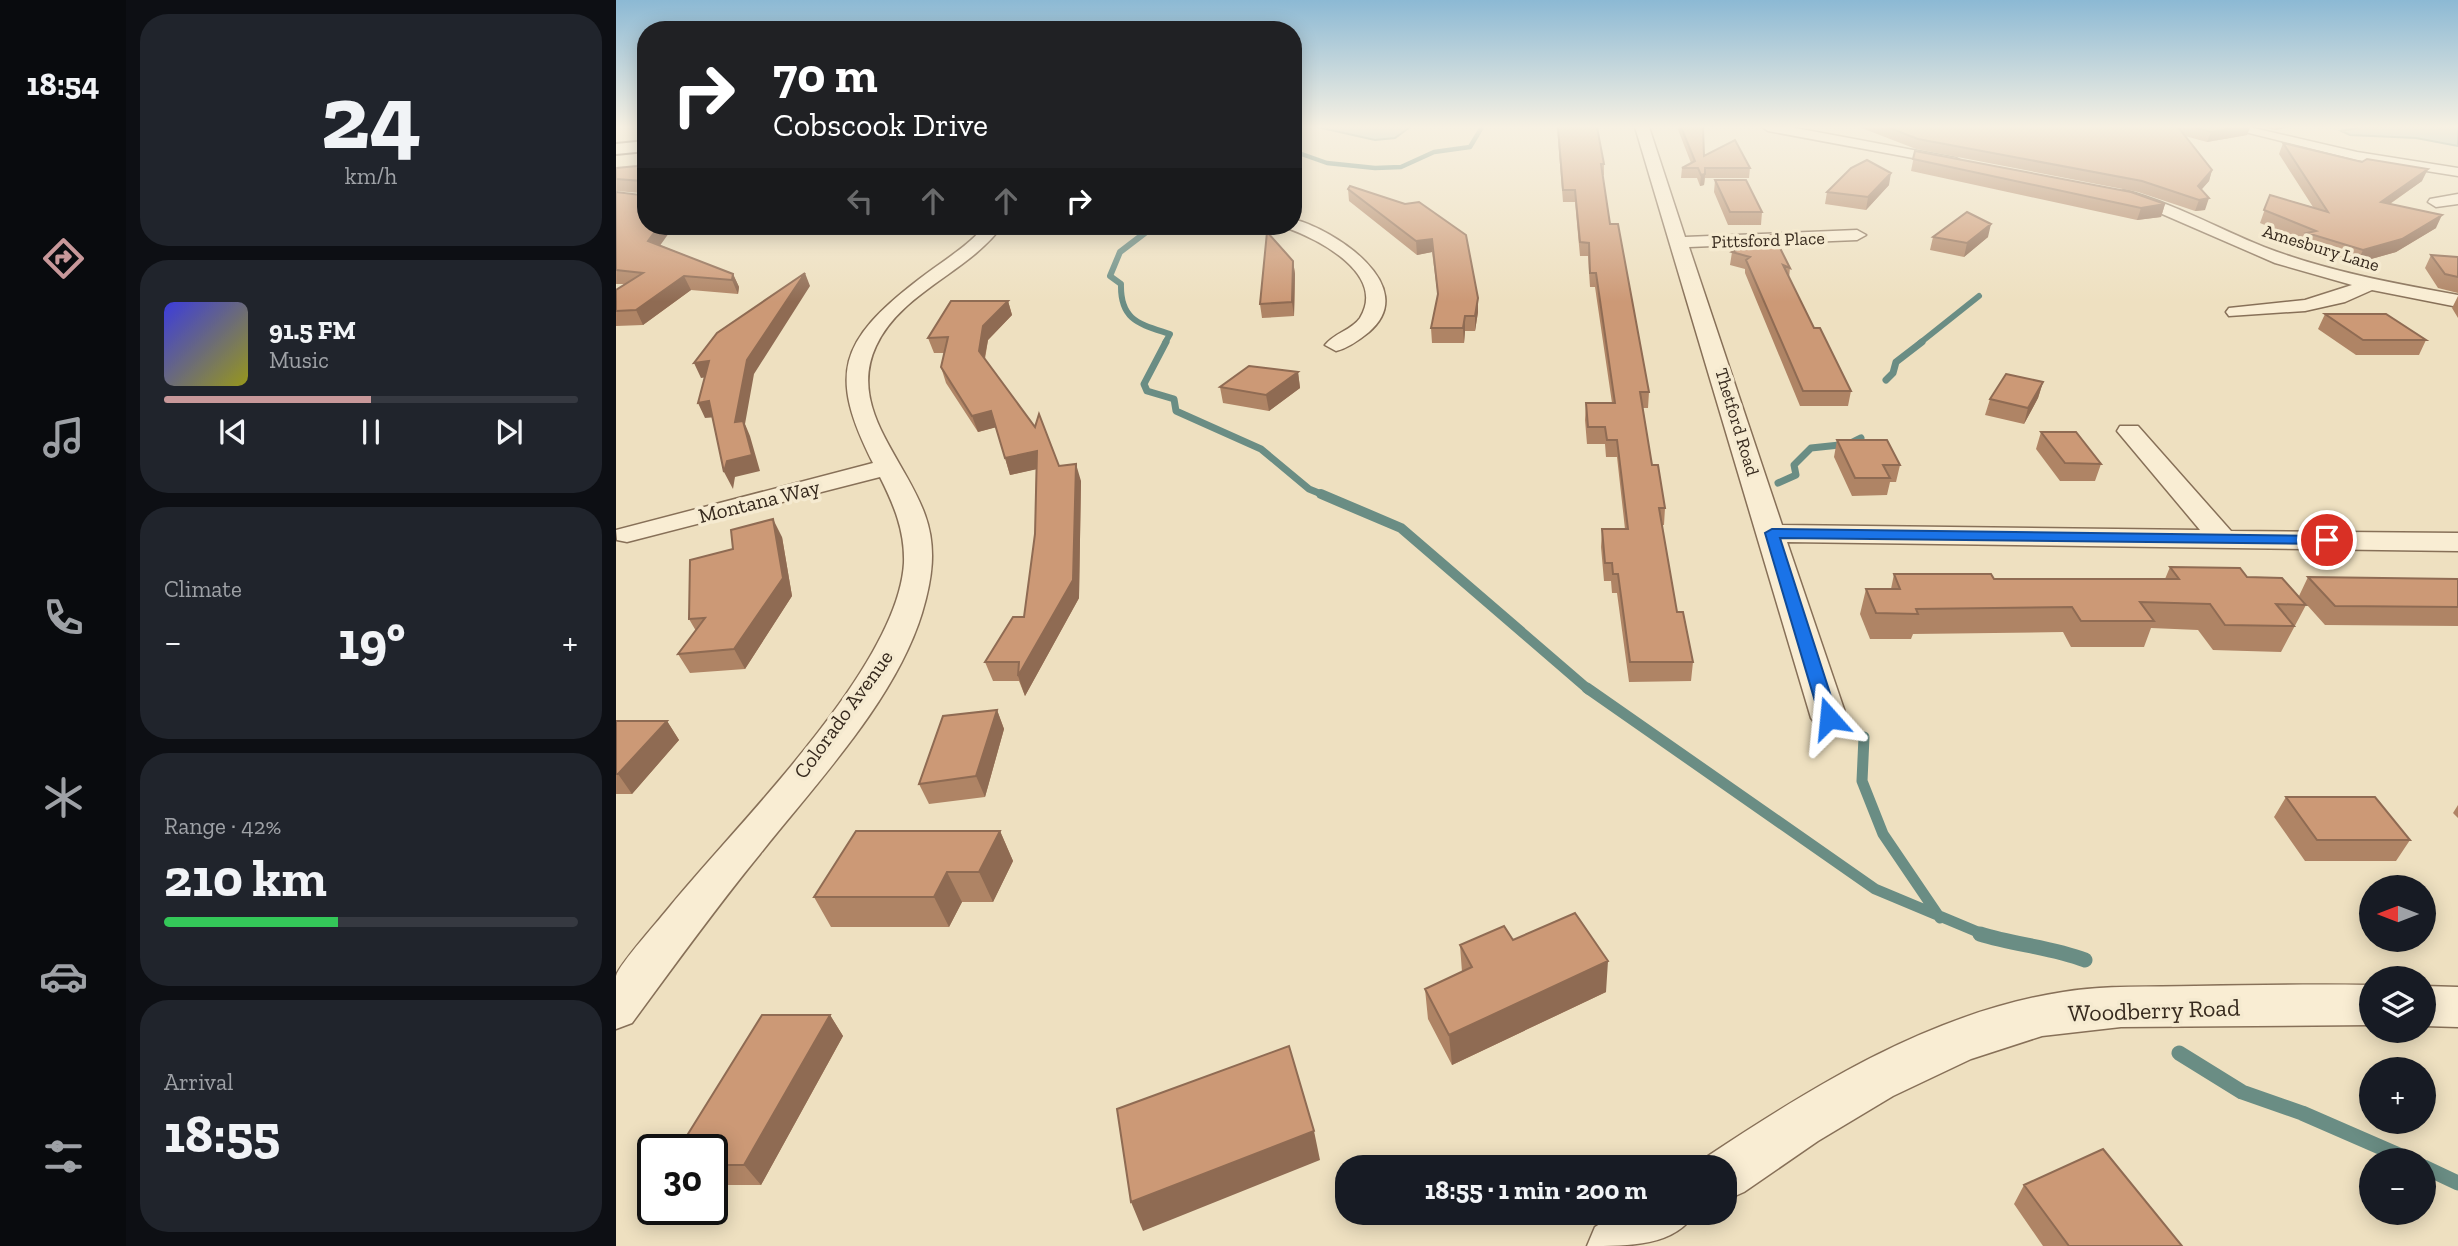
<!DOCTYPE html>
<html lang="en">
<head>
<meta charset="utf-8">
<style>
  :root { --surface:#171b24; --page:#20242c; --text:#f1f3f6; --muted:#9ea1a6; --line:#363941; --accent:#c8989a }
  body { margin:0; font-family:"Zilla Slab",serif; background:var(--page); color:var(--text); height:100vh; display:flex; flex-direction:column; font-size:26px; white-space:nowrap }
  * { box-sizing:border-box; margin:0 }
  p { font-size:23px; color:var(--muted) }
  .icon { flex:none; width:38px; height:38px; fill:none; stroke:currentColor; stroke-width:2; stroke-linecap:round; stroke-linejoin:round }
  .map { position:relative; flex:1; overflow:hidden }
  .panel { display:flex; flex-direction:column; gap:14px; padding:14px; background:#0d0f14; width:490px }
  .panel>* { flex:none }
  .top-card { position:absolute; left:21px; top:21px; width:665px; height:214px; border-radius:28px; box-shadow:0 4px 18px #0003; background:#202124; color:#fff; overflow:hidden }
  .needle { width:46px; rotate:270deg }
  .buttons { position:absolute; left:1743px; top:875px; display:grid; gap:14px }
  .buttons a { display:grid; place-items:center; width:77px; height:77px; border-radius:50%; background:var(--surface); box-shadow:0 4px 18px #0003; font-size:35px }
  .speed { position:absolute; left:21px; top:1134px; display:flex; gap:14px; font-size:35px; font-weight:700; text-align:center }
  .speed>* { display:grid; place-content:center; width:91px; height:91px; border-radius:50%; background:var(--surface); box-shadow:0 4px 18px #0003; line-height:1 }
  .speed .limit { border:4px solid #111; border-radius:10px; background:#fff; color:#111 }
  .pin { position:absolute; display:grid; place-items:center; width:60px; height:60px; color:#fff; margin:-30px; border:4px solid #fff; border-radius:50%; box-shadow:0 2px 7px #0007 }
  .me { position:absolute; width:77px; margin:-38px; rotate:342deg; stroke-linejoin:round; filter:drop-shadow(0 0 5px #0008) }
  .turn { display:flex; align-items:center; gap:24px; height:147px; padding:0 21px; font-size:32px }
  .turn .icon { width:91px; height:91px; stroke-width:2.5 }
  .turn b { display:block; font-size:49px; line-height:60px }
  .lanes { display:flex; align-items:center; height:66px; padding:0 21px; background:#0003; justify-content:center; gap:35px; direction:ltr }
  .lanes .off { opacity:.35 }
  .big { font-size:52px; font-weight:700; line-height:1.1 }
  .panel .widget { flex:1; display:flex; flex-direction:column; justify-content:center; gap:10px; min-width:0; padding:0 24px; border-radius:28px; background:var(--page) }
  .panel .dial { align-items:center; gap:0 }
  .dial b { font-size:91px; line-height:1 }
  .song { display:flex; align-items:center; gap:21px }
  .cover { width:84px; height:84px; border-radius:10px; background:linear-gradient(135deg,hsl(240 70% 55%),hsl(60 70% 35%)) }
  .played { height:7px; border-radius:4px; background:linear-gradient(90deg,var(--accent) 50%,var(--line) 50%) }
  .keys { display:flex; justify-content:space-around; direction:ltr }
  .heat { display:flex; justify-content:space-between; align-items:center; font-size:38px; direction:ltr }
  .charge { height:10px; border-radius:5px; background:linear-gradient(90deg,#34c759 42%,var(--line) 0) }
  .trip { position:absolute; left:719px; top:1155px; width:402px; height:70px; border-radius:28px; background:var(--surface); box-shadow:0 4px 18px #0003; font-weight:700; line-height:70px; text-align:center }
  main { display:flex; flex:1; min-height:0 }
  .dock { display:flex; flex-direction:column; width:126px; justify-content:space-around; align-items:center; background:#090b0e; color:var(--muted) }
  .dock .icon { width:49px; height:49px }
  .dock .selected { color:var(--accent) }
  .dock b { font-size:32px; color:var(--text) }
  .map>svg:first-child { display:block }
  .water { fill:#a3c0b7; stroke:#6a8d84; stroke-width:2 }
  .lines { fill:none; stroke-linecap:round; stroke-linejoin:round }
  .stream-far5 { stroke:#6a8d84; stroke-width:4.5 }
  .stream-far4 { stroke:#6a8d84; stroke-width:6 }
  .stream-far3 { stroke:#6a8d84; stroke-width:7 }
  .stream-far2 { stroke:#6a8d84; stroke-width:10 }
  .stream-far1 { stroke:#6a8d84; stroke-width:11 }
  .stream { stroke:#6a8d84; stroke-width:15 }
  .street-casing { stroke:#877058; stroke-width:3 }
  .secondary-casing { stroke:#68513b; stroke-width:4 }
  .street { fill:#f9edd3; fill-rule:evenodd }
  .secondary { fill:#f9edd3; fill-rule:evenodd }
  .wall { fill:#af8465 }
  .shaded-wall { fill:#8f6b53 }
  .building { fill:#cc9976; stroke:#8f6b53; stroke-width:2 }
  .route { fill:#1a73e8; stroke:#114b97; stroke-width:2 }
  .labels { text-anchor:middle; dominant-baseline:central; stroke-width:7; stroke-linejoin:round; paint-order:stroke }
  .far-street-label { font-size:18px; fill:#36291d; stroke:#f5ead0 }
  .street-label { font-size:21px; fill:#36291d; stroke:#f5ead0 }
  .near-street-label { font-size:24px; fill:#36291d; stroke:#f5ead0 }
</style>
</head>
<body>
<main>
<nav class="dock">
<b>18:54</b>
<svg class="icon selected" aria-label="directions" viewBox="0 0 24 24"><path d="M12 3l9 9-9 9-9-9zM9 14v-3h6M13 9l2 2-2 2"/></svg>
<svg class="icon" aria-label="music" viewBox="0 0 24 24"><path d="M9 18V5l10-2v13"/><circle cx="6" cy="18" r="3"/><circle cx="16" cy="16" r="3"/></svg>
<svg class="icon" aria-label="phone" viewBox="0 0 24 24"><path d="M5 4h4l2 5-3 2q2 4 5 5l2-3 5 2v4C11 20 4 13 5 4z"/></svg>
<svg class="icon" aria-label="climate" viewBox="0 0 24 24"><path d="M12 3v18M4 7l16 10M4 17L20 7"/></svg>
<svg class="icon" aria-label="car" viewBox="0 0 24 24"><path d="M5 17H2v-5l4-1 3-4h7l3 4 3 1v5h-3M9 17h6M6 11h13"/><circle cx="7" cy="17" r="2"/><circle cx="17" cy="17" r="2"/></svg>
<svg class="icon" aria-label="filters" viewBox="0 0 24 24"><path d="M4 7h16M4 17h16"/><circle cx="9" cy="7" r="2"/><circle cx="15" cy="17" r="2"/></svg>
</nav>
<section class="panel">
<div class="widget dial"><b>24</b><p>km/h</p></div>
<div class="widget">
<div class="song"><i class="cover"></i><div><b>91.5 FM</b><p>Music</p></div></div>
<div class="played"></div>
<div class="keys"><svg class="icon" aria-label="previous" viewBox="0 0 24 24"><path d="M18 5L8 12l10 7zM5 5v14"/></svg><svg class="icon" aria-label="pause" viewBox="0 0 24 24"><path d="M8 5v14M16 5v14"/></svg><svg class="icon" aria-label="next" viewBox="0 0 24 24"><path d="M6 5l10 7-10 7zM19 5v14"/></svg></div>
</div>
<div class="widget"><p>Climate</p>
<div class="heat"><a>−</a><b class="big">19°</b><a>+</a></div>
</div>
<div class="widget"><p>Range · 42%</p><b class="big">210 km</b><div class="charge"></div></div>
<div class="widget"><p>Arrival</p><b class="big">18:55</b></div>
</section>
<div class="map">
<svg width="1842" height="1246" viewBox="0 0 1842 1246">
  <rect width="100%" height="100%" fill="#eee0c0"/>
  <path class="water" d="M701,127H794L779,138L759,140Z
    M1746,127H1842V146L1800,138L1734,135L1725,131Z"/>
  <g class="lines">
    <path class="stream-far5" d="M677,151L711,163L759,168L785,167L818,152L854,147L866,127"/>
    <path class="stream-far4" d="M538,226L504,252L494,276L505,284C504,321 524,324 554,334L549,343
      M1304,343L1363,296"/>
    <path class="stream-far3" d="M550,342L528,384L531,391L558,399L560,411L645,449L693,489L710,496
      M1270,380L1277,373L1280,362L1306,342
      M1162,483L1180,475L1178,465L1195,448L1233,444L1245,438"/>
    <path class="stream-far2" d="M705,494L785,528L973,690"/>
    <path class="stream-far1" d="M971,688L1259,889L1369,935
      M1248,737L1246,781L1267,834L1324,918"/>
    <path class="stream" d="M1364,934C1399,945 1435,947 1469,960
      M1563,1053L1626,1092L1686,1113L1794,1160
      M1808,1167L1842,1183"/>
    <defs>
      <path id="street" d="M1019,127H1033L1069,237L1241,230L1250,235L1241,240L1073,247L1166,525L1584,530L1501,431L1504,426H1522L1615,531L1842,533V551L1171,542L1231,718L1225,726L1213,730L1201,726L1195,718Z
        M1146,127H1174L1340,158L1347,162L1340,166L1152,131Z
        M1609,127H1633L1741,152L1842,168V176L1741,160Z
        M1508,190C1557,203 1601,228 1648,247C1711,271 1776,283 1842,295V307L1756,290L1729,302L1689,311L1613,316L1610,312L1613,308L1689,300L1736,285L1659,263L1537,210L1502,198L1500,195Z
        M1842,194V204L1820,207L1812,202L1814,199Z
        M677,219C717,229 806,286 753,332C743,340 732,348 720,351L709,345C718,333 736,330 744,318C771,274 702,239 671,228L677,226Z
        M369,226H386C353,272 285,292 260,346C231,408 290,460 309,515C321,548 316,580 306,613C279,701 200,783 144,854C99,909 58,966 16,1023L0,1029C0,1013 0,992 0,976C3,964 45,918 55,905C122,823 282,667 288,563C289,531 278,505 264,477L11,542L1,540L0,530L257,463C212,374 223,341 302,280C325,262 350,248 369,226Z
        M1755,985V1025L1505,1027L1426,1036L1355,1059L1277,1096L1202,1141L1128,1192L1110,1200V1167H1087L1092,1156C1199,1085 1317,1012 1447,992C1490,985 1535,987 1579,986C1638,985 1696,984 1755,985Z
        M1808,986L1842,987V1027L1808,1026Z
        M1002,1213H1079C1059,1246 1014,1246 971,1246L979,1227Z"/>
      <path id="secondary" d="M30,141V151L0,154V144Z"/>
    </defs>
    <use href="#street" class="street-casing"/>
    <use href="#secondary" class="secondary-casing"/>
    <use href="#street" class="street"/>
    <use href="#secondary" class="secondary"/>
  </g>
  <path class="wall" d="M941,127H981L988,164V175H987L994,224L1033,392L1032,408H1027L1036,465L1049,508L1048,525H1046L1061,612L1077,662L1075,681L1013,682L1001,593H996L995,581H988L985,547L986,529H1009L1001,457H990L989,444H971L969,420L970,403H996L979,287H974L972,256H964L959,202H947Z
    M1061,127H1087L1088,156L1134,168L1133,178H1089L1088,185L1084,186L1081,178H1065L1066,168L1075,163Z
    M1243,127H1634L1631,135L1591,142L1569,136L1596,170L1593,181L1585,190L1589,210L1579,211L1522,192L1300,149Z
    M1645,127H1675L1659,130Z
    M1667,143L1806,181L1774,204L1820,228L1780,252L1741,263L1685,246L1687,241L1644,223L1654,195L1697,207L1663,154Z
    M1299,151L1549,204L1545,217L1521,220L1295,171Z
    M21,166L44,245L117,274L123,287L122,294L75,290L27,325L0,326V290L9,284H0V192L24,195L25,193L0,191V168Z
    M1099,180L1146,212L1145,225H1112L1098,192Z
    M1273,185L1250,210L1209,204L1211,192Z
    M732,189L789,204L862,298V312L859,331H849L848,343H816L815,328L822,297L816,252L801,255L733,201Z
    M1317,237H1372L1348,257L1314,250Z
    M1116,252L1174,268L1173,278L1198,328L1235,391L1232,406H1184L1129,273V269L1114,265Z
    M1815,255L1842,257V293L1822,288L1809,268Z
    M677,261L679,274L678,316L646,318L644,304Z
    M1842,296V318L1836,308Z
    M392,301L396,315L372,340L369,359L443,466L465,481L463,598L409,696L403,681H377L369,662L408,617L419,534L420,469L394,475L380,427L362,432L330,383L325,367L328,353H318L312,338Z
    M1709,314L1810,340L1803,355H1740L1702,329Z
    M682,372L684,388L653,411L607,403L604,387Z
    M1427,382L1422,398L1408,424L1369,415L1374,399Z
    M1425,432L1485,464L1479,481H1444L1420,449Z
    M1221,440L1284,465L1280,482H1274L1271,495L1236,496L1218,457Z
    M166,537L176,596L129,669L74,673L62,654L80,631L73,619Z
    M1554,567L1631,577L1690,605L1665,652L1597,650L1582,630L1535,628L1528,647H1455L1447,632L1297,634L1295,639H1254L1244,614L1250,589H1275L1278,574L1378,579H1549Z
    M1692,577L1842,579V626L1709,625L1683,596Z
    M381,710L388,729L369,797L313,804L303,784Z
    M0,721H51L63,740L16,794H0Z
    M1670,797L1794,840L1780,861H1689L1658,817Z
    M1842,805V818L1837,813Z
    M384,831L397,861L377,902H346L333,927H215L198,897Z
    M897,940L990,992L836,1065L812,1019L809,989L846,972L844,945Z
    M214,1015L227,1036L145,1185H96V1150Z
    M1408,1185L1566,1246H1427L1398,1204Z"/>
  <path class="shaded-wall" d="M1622,127H1634L1631,135L1591,142L1595,132Z
    M1660,127H1675L1659,130Z
    M1812,169L1806,181L1759,214L1765,202Z
    M1596,170L1593,181L1578,198L1582,186Z
    M1275,173L1273,185L1250,210L1252,197Z
    M1089,174L1088,185L1084,186L1085,175Z
    M1593,198L1589,210L1579,211L1583,200Z
    M1549,204L1545,217L1521,220L1525,208Z
    M1826,215L1820,228L1780,252L1741,263L1747,250Z
    M1375,224L1372,237L1348,257L1351,243Z
    M43,226H58L38,254L32,241Z
    M816,239V252L801,255L800,241Z
    M677,261L679,274L678,316L676,302Z
    M189,273L194,286L138,374L129,424L134,436L144,471L119,477L117,489L108,472L131,360Z
    M117,274L123,287L122,294L116,280Z
    M68,276L75,290L27,325L20,310Z
    M862,298V312L859,331V316Z
    M392,301L396,315L372,340L367,366L363,351L367,326Z
    M849,316V331L848,343L847,328Z
    M93,361L99,376L85,378L78,363Z
    M682,372L684,388L653,411L650,395Z
    M1427,382L1422,398L1408,424L1412,408Z
    M93,401L101,417L89,418L82,403Z
    M375,411L381,427L362,432L356,416Z
    M421,451L426,468L394,475L389,458Z
    M460,464L465,481L463,598L409,696L402,676Z
    M157,519L166,537L176,596L129,669L118,649Z
    M381,710L388,729L369,797L360,776Z
    M51,721L63,740L16,794L2,774Z
    M384,831L397,861L377,902L363,872Z
    M331,872L346,902L333,927L318,897Z
    M992,961L990,992L836,1065L833,1035Z
    M214,1015L227,1036L145,1185L128,1165Z
    M698,1131L704,1160L527,1231L515,1202Z"/>
  <path class="building" d="M942,127H981L988,164H985L994,224H1002L1033,392H1024L1036,465H1042L1049,508H1043L1061,612H1067L1077,662H1014L1002,574H997L996,563H989L986,529H1012L1001,440H991L989,427H972L970,403H999L980,273H974L973,243L964,242L959,190H947Z
    M1065,127H1087L1088,156L1119,140L1134,168H1089V174L1085,175L1082,168H1066L1079,161Z
    M1271,127H1562L1596,170L1582,186L1593,198L1583,200L1526,181L1302,139Z
    M1577,127H1622L1595,132Z
    M1667,143L1746,162L1751,159L1812,169L1765,202L1826,215L1786,239L1747,250L1691,233L1700,231L1648,210L1654,195L1712,212Z
    M1299,151L1515,192L1549,204L1525,208L1297,159Z
    M1251,160L1275,173L1252,197L1211,192L1235,168Z
    M30,162V226H43L32,241L117,274L116,280L68,276L20,310L0,311V290L27,273L0,270V192L24,195L26,181L0,179V168L21,166Z
    M1099,180H1130L1146,212H1114Z
    M734,186L789,204L803,202L850,235L862,298L859,316H849L847,328H815L822,294L816,239L800,241L732,189Z
    M1351,212L1375,224L1351,243L1317,237Z
    M651,232L677,261L676,302L644,304Z
    M1157,234L1174,268L1167,265L1198,328H1204L1235,391H1187L1130,260L1134,257L1116,252Z
    M1815,255L1842,257V277L1829,274Z
    M189,273L131,360L119,422L127,421L136,455L111,461L108,472L93,401L82,403L93,361L78,363L101,333Z
    M335,301H392L367,326L363,351L419,427L423,414L443,466L460,464L457,580L402,676L403,662H369L397,617H408L419,534L421,451L389,458L375,411L356,416L325,367L332,337L312,338Z
    M1709,314H1770L1810,340H1747Z
    M633,366L682,372L650,395L604,387Z
    M1390,374L1427,382L1412,408L1374,399Z
    M1425,432H1460L1485,464L1449,463Z
    M1221,440H1271L1284,465H1267L1274,478H1239Z
    M157,519L167,578L118,649L62,654L89,618L73,619L74,560L117,549L115,530Z
    M1554,567L1624,568L1631,577L1666,578L1690,605L1660,604L1678,626L1609,625L1594,604L1524,602L1538,621H1465L1456,607L1300,609L1302,614L1260,613L1250,589H1284L1278,574H1375L1378,579H1563Z
    M1692,577L1842,579V607L1719,606Z
    M381,710L360,776L303,784L327,716Z
    M0,721H51L2,774H0Z
    M1670,797H1759L1794,840H1701Z
    M240,831H384L363,872H331L318,897H198Z
    M959,913L992,961L833,1035L809,989L856,967L844,945L888,926L897,940Z
    M146,1015H214L128,1165H96V1150H62Z
    M673,1046L698,1131L515,1202L501,1109Z
    M1487,1149L1566,1246H1453L1408,1185Z"/>
  <linearGradient id="sky" x2="0" y2="1"><stop stop-color="#8cb9d4"/><stop offset="0.42" stop-color="#f7f1e3"/><stop offset="1" stop-color="#f7f1e3" stop-opacity="0"/></linearGradient>
  <rect width="1842" height="302" fill="url(#sky)"/>
  <path class="route" d="M1156,529L1711,536L1718,540L1711,544L1164,538L1222,718L1213,724L1204,718L1149,533Z"/>
  <g class="labels">
    <g class="far-street-label">
      <text transform="translate(1152 240) rotate(-2)">Pittsford Place</text>
      <text transform="translate(1705 248) rotate(17)">Amesbury Lane</text>
      <text transform="translate(1121 422) rotate(73)">Thetford Road</text>
    </g>
    <g class="street-label">
      <text transform="translate(143 501) rotate(-14)">Montana Way</text>
      <text transform="translate(227 714) rotate(-54)">Colorado Avenue</text>
    </g>
    <g class="near-street-label">
      <text transform="translate(1538 1010) rotate(-2)">Woodberry Road</text>
    </g>
  </g>
</svg>
<div class="buttons">
<a><svg class="needle" viewBox="-14 -14 28 28"><path d="M0-13l5 13h-10z" fill="#e53935"/><path d="M0 13l5-13h-10z" fill="#9ea1a6"/></svg></a>
<a><svg class="icon" aria-label="layers" viewBox="0 0 24 24"><path d="M12 4l9 5-9 5-9-5zM3 14l9 5 9-5"/></svg></a>
<a>+</a>
<a>−</a>
</div>
<div class="speed"><div class="limit">30</div></div>
<div class="pin" style="left:1711px;top:540px;background:#d93025"><svg class="icon" aria-label="arrive" viewBox="0 0 24 24"><path d="M6 21V4h12l-3 4 3 4H6"/></svg></div>
<svg class="me" style="left:1213px;top:718px" viewBox="-20 -20 40 40"><path d="M0-17L14 15 0 8-14 15z" fill="#1a73e8" stroke="#fff" stroke-width="4"/></svg>
<div class="trip">18:55 · 1 min · 200 m</div>
<div class="top-card">
<div class="turn"><svg class="icon" aria-label="right" viewBox="0 0 24 24"><path d="M7 20v-9h11M14 6l5 5-5 5"/></svg><div><b>70 m</b>Cobscook Drive</div></div>
<div class="lanes"><svg class="icon off" aria-label="left" viewBox="0 0 24 24"><path d="M17 20v-9H6M10 6l-5 5 5 5"/></svg><svg class="icon off" aria-label="ahead" viewBox="0 0 24 24"><path d="M12 20V5M6 11l6-6 6 6"/></svg><svg class="icon off" aria-label="ahead" viewBox="0 0 24 24"><path d="M12 20V5M6 11l6-6 6 6"/></svg><svg class="icon" aria-label="right" viewBox="0 0 24 24"><path d="M7 20v-9h11M14 6l5 5-5 5"/></svg></div>
</div>
</div>
</main>
</body>
</html>
